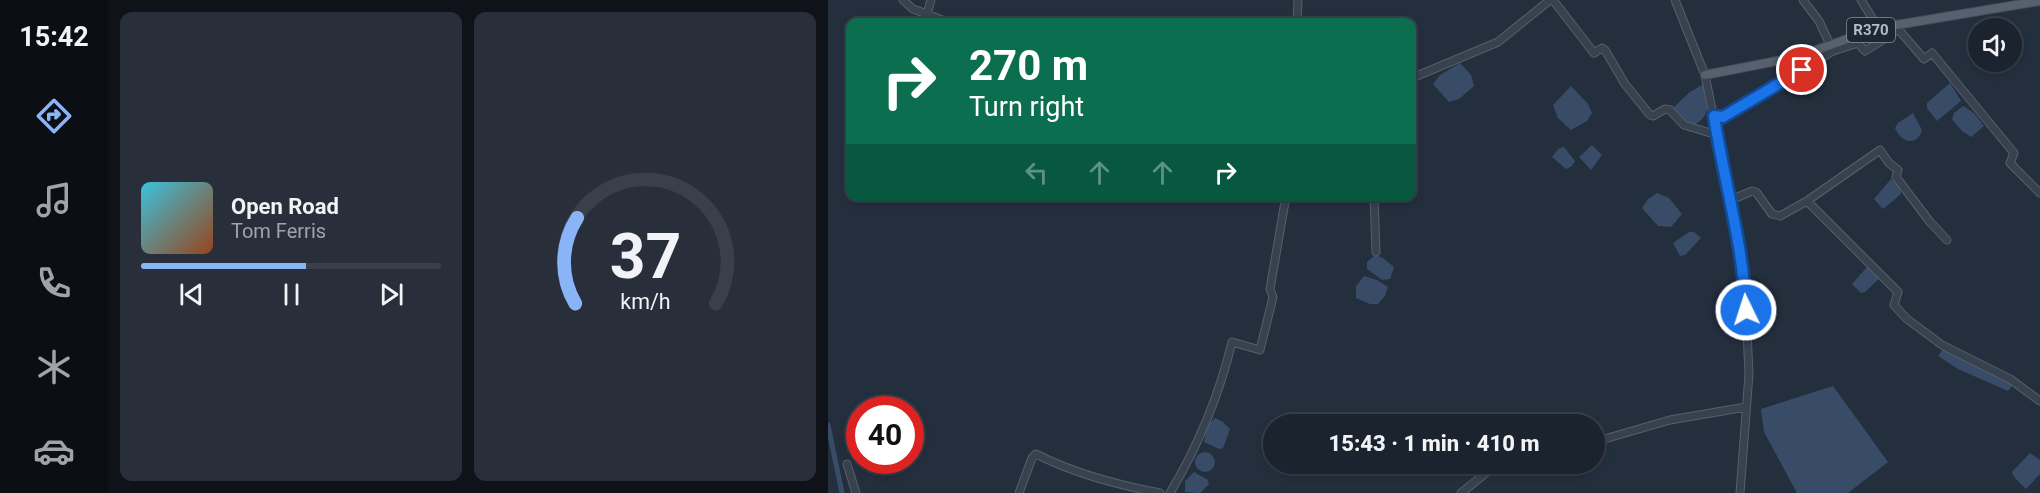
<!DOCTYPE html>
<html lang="en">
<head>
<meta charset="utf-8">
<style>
  :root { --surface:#1b232e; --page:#282f3a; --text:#f1f3f6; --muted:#a0a4aa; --line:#39404a; --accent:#8ab4f8 }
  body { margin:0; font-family:Roboto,sans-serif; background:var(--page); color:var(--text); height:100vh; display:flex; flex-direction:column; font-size:22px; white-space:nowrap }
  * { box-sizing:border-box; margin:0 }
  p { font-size:20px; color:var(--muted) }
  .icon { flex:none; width:33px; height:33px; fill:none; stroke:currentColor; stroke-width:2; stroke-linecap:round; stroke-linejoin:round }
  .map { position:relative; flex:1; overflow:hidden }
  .sheet { display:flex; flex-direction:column; gap:12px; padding:12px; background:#0f1319; width:720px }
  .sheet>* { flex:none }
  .top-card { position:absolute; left:18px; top:18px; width:570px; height:183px; border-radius:12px; box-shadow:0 3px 9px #0003,0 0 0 2px var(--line); background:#0b6e4f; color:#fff; overflow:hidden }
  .controls { position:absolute; left:1140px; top:18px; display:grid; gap:12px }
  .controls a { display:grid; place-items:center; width:54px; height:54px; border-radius:50%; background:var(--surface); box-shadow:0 3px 9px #0003,0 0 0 2px var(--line); font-size:30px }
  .speed { position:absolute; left:18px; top:396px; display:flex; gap:12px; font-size:30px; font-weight:700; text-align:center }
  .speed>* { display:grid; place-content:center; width:78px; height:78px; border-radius:50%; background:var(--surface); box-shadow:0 3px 9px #0003,0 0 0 2px var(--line); line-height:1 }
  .speed .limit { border:9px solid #d22; background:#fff; color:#111 }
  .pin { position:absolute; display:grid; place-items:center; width:51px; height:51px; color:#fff; margin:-26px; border:3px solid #fff; border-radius:50%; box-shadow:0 2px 6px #0007 }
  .me { position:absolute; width:66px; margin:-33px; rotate:356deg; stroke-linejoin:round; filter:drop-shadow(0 0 4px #0008) }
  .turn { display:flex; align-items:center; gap:21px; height:126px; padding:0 24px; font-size:27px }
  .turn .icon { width:78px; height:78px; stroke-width:2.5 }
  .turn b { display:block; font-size:42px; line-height:51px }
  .lanes { display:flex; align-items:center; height:57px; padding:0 24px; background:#0003; justify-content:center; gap:30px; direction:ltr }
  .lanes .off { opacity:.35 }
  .sheet .widget { flex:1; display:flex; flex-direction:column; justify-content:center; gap:9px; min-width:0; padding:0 21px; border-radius:12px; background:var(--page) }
  .sheet .dial { align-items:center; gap:0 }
  .dial svg { height:156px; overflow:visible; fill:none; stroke:var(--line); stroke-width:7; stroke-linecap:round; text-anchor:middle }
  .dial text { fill:var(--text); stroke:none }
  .song { display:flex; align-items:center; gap:18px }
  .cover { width:72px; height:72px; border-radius:9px; background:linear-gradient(135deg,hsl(190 70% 55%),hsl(20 70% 35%)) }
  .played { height:6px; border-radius:3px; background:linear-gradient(90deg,var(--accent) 55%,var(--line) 55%) }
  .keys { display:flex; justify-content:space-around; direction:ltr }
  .sheet .tiles { flex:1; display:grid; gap:12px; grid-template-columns:repeat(2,1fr) }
  .trip { position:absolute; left:435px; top:414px; width:342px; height:60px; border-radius:30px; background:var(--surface); box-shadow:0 3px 9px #0003,0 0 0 2px var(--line); font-weight:800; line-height:60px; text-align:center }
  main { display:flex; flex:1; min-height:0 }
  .tab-bar { display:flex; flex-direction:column; width:108px; justify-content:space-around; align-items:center; background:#0b0e12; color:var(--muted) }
  .tab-bar .icon { width:42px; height:42px }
  .tab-bar .on { color:var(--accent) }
  .tab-bar b { font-size:27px; color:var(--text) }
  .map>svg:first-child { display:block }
  .water { fill:#394c67 }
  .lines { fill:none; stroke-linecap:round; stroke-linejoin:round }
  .canal { stroke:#394c67; stroke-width:5 }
  .minor-casing { stroke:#565f6c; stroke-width:9 }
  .major-casing { stroke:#414a57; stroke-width:10 }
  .minor { stroke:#38414e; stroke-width:7 }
  .major { stroke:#56606e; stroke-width:8 }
  .route-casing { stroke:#114b97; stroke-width:15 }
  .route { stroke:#1a73e8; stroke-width:10 }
  .labels { text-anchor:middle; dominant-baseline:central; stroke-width:6; stroke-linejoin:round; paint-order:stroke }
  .shield { fill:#1d2633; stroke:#878f9c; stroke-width:1.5 }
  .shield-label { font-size:15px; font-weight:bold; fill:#b4bcc9 }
</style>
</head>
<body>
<main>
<nav class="tab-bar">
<b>15:42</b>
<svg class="icon on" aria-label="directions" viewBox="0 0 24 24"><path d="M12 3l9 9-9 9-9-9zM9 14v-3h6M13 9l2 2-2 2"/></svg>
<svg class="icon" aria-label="music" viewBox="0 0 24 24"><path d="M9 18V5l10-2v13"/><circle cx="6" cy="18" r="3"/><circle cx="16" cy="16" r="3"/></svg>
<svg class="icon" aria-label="phone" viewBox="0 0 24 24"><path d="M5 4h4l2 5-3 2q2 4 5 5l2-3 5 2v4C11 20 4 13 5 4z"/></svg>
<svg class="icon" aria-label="climate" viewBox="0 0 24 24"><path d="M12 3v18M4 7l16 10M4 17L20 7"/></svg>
<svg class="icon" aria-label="car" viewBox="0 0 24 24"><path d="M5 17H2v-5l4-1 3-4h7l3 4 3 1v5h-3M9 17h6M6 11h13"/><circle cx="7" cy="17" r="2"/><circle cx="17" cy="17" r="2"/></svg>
</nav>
<section class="sheet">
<div class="tiles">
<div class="widget">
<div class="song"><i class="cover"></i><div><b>Open Road</b><p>Tom Ferris</p></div></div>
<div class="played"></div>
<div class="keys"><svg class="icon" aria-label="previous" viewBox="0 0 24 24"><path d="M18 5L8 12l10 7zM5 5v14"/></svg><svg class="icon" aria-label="pause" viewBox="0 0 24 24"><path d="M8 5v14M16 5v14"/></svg><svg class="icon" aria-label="next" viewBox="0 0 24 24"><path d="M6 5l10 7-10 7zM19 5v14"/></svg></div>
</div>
<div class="widget dial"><svg viewBox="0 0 100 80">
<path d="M14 69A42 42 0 1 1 86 69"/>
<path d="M14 69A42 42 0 0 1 15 25" stroke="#8ab4f8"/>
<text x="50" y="56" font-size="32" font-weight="700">37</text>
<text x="50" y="72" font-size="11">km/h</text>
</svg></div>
</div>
</section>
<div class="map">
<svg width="1212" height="493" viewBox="0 0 1212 493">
  <rect width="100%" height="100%" fill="#242f3e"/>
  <path class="water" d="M632,63L643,75L646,86L631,99L621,102L605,84L612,75Z
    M1122,83L1133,101L1109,121L1099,108V103Z
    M874,85H876C880,103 884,115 866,125L857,124L844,109L862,92Z
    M743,86L760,104L764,113L759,121L743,130L730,118L725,105Z
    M1135,106L1146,113L1156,126L1143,137L1134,131L1124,119L1126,113Z
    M1085,113L1094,130C1089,147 1073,143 1067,128L1070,123Z
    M764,145L774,155L763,170L751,157Z
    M736,147L747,161L744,166L738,169L724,157L730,149Z
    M1063,179L1072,188L1073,194L1055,209L1046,199Z
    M829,193L841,198L854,214L843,227L830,226L814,208L820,199Z
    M861,232H866L873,238L857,255L852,256L845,243Z
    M547,255L555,258L566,267L562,279L554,280L539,269V262Z
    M1039,267L1052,278L1037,292L1033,293L1024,284Z
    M536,276L549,280L560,287L557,296L550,304H542L528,298V286Z
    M1116,348L1186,383L1180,391L1130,369L1110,356Z
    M1005,386L1060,462L1020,493H969L936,432L933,409Z
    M387,418L395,422L402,429L395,448L391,449L376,442L379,426Z
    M367 462a10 10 0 1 1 20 0a10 10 0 1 1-20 0Z
    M1202,453L1212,460V474L1198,489L1186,477L1184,472Z
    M366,472L380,480L381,484L372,493L357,492V481Z"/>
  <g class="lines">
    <path class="canal" d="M0,425L14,493"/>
    <defs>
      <path id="minor" d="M75,0L85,9L99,14L103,0
        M725,0L766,53L774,48L777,50L797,84L822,115L825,116L837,109L842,110L856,125L889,135
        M847,0L877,75L903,204L917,288L921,374L912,493
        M1033,0L1055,36L1071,30L1096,59L1104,53L1186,153L1182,163L1212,193
        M95,22L99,14L119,22
        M469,22L470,0
        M1005,51L1030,43L1037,51L1056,39L1055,36
        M584,78L670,42L722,0
        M886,116L895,117L1005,51L991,21L975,0
        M546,196L548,252
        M903,200L924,191L928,192L944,214L952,216L979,201L1052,150L1061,163L1070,170L1068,177L1102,222L1119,240
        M979,201L1070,292L1066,305L1079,319L1114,345L1182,379L1212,401
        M766,442L842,420L918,407
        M19,464L28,493
        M191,493L204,458L208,454C247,474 290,485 332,493
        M342,493C370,446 391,396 404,342L432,350L445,297L442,289L458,196
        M633,493L663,469L695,468L710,464"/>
      <path id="major" d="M877,75L969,57L1050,28L1212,1"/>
    </defs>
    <use href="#minor" class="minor-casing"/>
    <use href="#major" class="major-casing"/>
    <use href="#minor" class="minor"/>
    <use href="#major" class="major"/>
  </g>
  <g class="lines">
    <defs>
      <path id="route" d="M918,310C915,244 896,181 886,116L895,117L974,70"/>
    </defs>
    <use href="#route" class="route-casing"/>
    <use href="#route" class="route"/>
  </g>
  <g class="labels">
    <rect class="shield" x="1019" y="18" width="48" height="24" rx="4.5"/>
    <g class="shield-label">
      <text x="1043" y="30">R370</text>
    </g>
  </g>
</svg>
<div class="controls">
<a><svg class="icon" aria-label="sound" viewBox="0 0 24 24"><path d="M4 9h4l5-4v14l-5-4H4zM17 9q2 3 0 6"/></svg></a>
</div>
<div class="speed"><div class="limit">40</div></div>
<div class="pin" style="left:974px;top:70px;background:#d93025"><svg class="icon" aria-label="arrive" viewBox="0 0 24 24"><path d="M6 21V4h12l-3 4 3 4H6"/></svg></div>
<svg class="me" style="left:918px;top:310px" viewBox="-20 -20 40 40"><circle r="17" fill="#1a73e8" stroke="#fff" stroke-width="3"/><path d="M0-11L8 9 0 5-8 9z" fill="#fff"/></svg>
<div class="trip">15:43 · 1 min · 410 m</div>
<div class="top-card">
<div class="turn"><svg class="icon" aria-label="right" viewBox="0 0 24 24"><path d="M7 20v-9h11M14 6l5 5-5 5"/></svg><div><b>270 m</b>Turn right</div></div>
<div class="lanes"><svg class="icon off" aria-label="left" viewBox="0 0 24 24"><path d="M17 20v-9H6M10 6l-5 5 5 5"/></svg><svg class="icon off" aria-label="ahead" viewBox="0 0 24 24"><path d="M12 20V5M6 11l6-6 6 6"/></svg><svg class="icon off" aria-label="ahead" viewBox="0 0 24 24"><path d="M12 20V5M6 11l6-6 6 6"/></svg><svg class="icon" aria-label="right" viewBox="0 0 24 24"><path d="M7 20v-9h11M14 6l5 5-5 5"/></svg></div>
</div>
</div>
</main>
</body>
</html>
